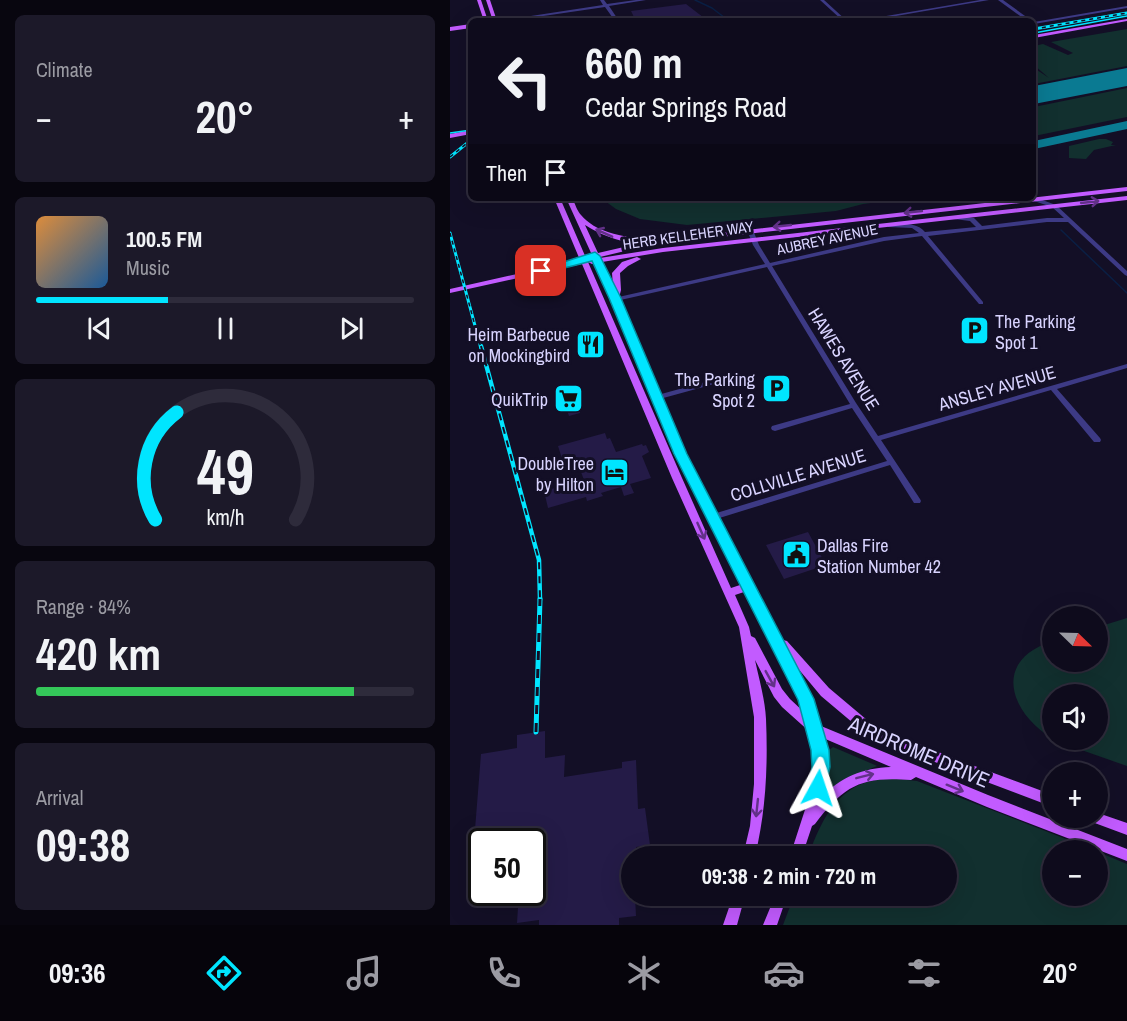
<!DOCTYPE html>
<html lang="en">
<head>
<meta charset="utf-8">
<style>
  :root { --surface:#0e0b1c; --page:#1c1929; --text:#f1f3f6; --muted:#9b9ba3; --line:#2e2b3b; --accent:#00e5ff }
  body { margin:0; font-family:"Archivo Narrow",sans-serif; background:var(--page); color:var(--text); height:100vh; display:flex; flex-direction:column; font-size:22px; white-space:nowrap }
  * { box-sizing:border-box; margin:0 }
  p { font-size:20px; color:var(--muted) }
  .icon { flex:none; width:33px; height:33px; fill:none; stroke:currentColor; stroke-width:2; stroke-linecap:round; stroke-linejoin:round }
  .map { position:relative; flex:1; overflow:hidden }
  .sheet { display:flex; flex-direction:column; gap:15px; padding:15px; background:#08060f; width:450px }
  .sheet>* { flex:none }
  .top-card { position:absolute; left:18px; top:18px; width:568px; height:183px; border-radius:9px; box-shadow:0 6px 24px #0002,0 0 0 2px var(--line); background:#0e0b1c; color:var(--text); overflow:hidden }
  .needle { width:39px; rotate:113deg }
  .controls { position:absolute; left:592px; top:606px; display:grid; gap:12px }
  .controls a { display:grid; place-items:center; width:66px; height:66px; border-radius:50%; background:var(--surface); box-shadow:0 6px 24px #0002,0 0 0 2px var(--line); font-size:30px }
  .speed { position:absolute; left:18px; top:828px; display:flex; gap:12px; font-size:30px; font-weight:700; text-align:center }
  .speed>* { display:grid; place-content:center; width:78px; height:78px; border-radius:50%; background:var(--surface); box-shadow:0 6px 24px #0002,0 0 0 2px var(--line); line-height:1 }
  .speed .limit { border:3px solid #111; border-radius:9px; background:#fff; color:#111 }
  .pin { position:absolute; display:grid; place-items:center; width:51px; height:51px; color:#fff; margin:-26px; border-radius:12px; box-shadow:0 3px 9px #0006 }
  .me { position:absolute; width:66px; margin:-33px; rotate:5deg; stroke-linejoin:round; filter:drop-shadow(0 0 4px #0008) }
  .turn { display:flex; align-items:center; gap:21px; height:126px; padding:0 18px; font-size:27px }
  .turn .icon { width:78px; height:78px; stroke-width:2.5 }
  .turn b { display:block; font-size:42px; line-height:51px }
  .then { display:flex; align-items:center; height:57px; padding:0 18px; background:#0003; gap:12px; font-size:22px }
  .big { font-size:45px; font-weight:700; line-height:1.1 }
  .sheet .widget { flex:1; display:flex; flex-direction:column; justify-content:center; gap:9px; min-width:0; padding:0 21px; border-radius:9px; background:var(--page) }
  .sheet .dial { align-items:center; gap:0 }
  .dial svg { height:156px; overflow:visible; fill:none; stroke:var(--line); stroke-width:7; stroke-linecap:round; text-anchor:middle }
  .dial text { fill:var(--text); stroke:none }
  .song { display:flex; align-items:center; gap:18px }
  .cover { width:72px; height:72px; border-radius:9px; background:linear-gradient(135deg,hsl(30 70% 55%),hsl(210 70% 35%)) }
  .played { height:6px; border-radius:3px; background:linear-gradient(90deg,var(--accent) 35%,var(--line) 35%) }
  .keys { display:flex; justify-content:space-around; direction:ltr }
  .heat { display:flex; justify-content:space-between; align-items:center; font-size:33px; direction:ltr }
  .charge { height:9px; border-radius:4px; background:linear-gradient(90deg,#34c759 84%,var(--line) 0) }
  .trip { position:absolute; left:171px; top:846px; width:336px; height:60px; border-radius:30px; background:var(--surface); box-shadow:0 6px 24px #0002,0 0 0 2px var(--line); font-weight:700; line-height:60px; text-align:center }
  .tabs { display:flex; height:96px; justify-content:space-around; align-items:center; background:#06040b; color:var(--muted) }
  .tabs .icon { width:42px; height:42px }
  .tabs .selected { color:var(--accent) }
  .tabs b { font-size:27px; color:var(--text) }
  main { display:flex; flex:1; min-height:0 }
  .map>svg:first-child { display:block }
  .green { fill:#12302f }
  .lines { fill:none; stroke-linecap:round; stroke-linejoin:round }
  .stream { stroke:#0a1f44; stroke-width:1.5 }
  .taxiway { fill:#0a7a92; fill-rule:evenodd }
  .runway { fill:#0a7a92; fill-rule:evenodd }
  .building { fill:#241b47 }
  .minor { fill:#3d3a85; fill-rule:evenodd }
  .major { fill:#c25bff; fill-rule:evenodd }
  .tram { stroke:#00e5ff; stroke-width:1.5 }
  .rail-far2-casing { stroke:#00e5ff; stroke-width:3 }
  .rail-far1-casing { stroke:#00e5ff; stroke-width:4.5 }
  .rail-casing { stroke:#00e5ff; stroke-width:5 }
  .rail-far2 { stroke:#130f26; stroke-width:1.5; stroke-dasharray:4; stroke-linecap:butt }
  .rail-far1 { stroke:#130f26; stroke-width:2; stroke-dasharray:7; stroke-linecap:butt }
  .rail { stroke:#130f26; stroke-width:3; stroke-dasharray:9; stroke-linecap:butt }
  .oneway { stroke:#623188 }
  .route { fill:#00e5ff; stroke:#0095a6; stroke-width:1.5 }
  .labels { text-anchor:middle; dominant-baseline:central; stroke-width:6; stroke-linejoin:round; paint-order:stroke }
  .far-street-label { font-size:15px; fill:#d9d4ff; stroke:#130f26 }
  .poi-label { font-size:18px; fill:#d9d4ff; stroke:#130f26; text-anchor:end }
  .street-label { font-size:18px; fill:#d9d4ff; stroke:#130f26 }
  .near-street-label { font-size:21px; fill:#d9d4ff; stroke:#130f26 }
</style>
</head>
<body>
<main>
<section class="sheet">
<div class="widget"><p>Climate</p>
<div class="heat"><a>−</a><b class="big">20°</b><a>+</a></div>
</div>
<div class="widget">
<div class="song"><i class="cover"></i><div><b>100.5 FM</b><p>Music</p></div></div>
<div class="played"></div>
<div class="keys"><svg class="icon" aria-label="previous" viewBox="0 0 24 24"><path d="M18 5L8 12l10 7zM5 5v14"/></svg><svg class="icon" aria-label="pause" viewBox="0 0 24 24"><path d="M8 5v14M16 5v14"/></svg><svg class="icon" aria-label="next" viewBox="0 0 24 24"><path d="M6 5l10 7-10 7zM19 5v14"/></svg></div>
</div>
<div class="widget dial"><svg viewBox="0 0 100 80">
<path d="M14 69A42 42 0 1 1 86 69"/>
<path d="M14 69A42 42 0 0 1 25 14" stroke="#00e5ff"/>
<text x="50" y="56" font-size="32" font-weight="700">49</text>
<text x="50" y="72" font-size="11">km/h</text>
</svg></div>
<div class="widget"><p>Range · 84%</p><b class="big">420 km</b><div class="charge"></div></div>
<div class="widget"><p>Arrival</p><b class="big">09:38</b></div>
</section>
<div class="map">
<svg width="677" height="925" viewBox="0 0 677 925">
  <rect width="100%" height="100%" fill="#130f26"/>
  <path class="green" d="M677,29V66L584,84V68L599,78L584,65V46L593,44L618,55L623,53L601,42Z
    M677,88V117L584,136V107Z
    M649,139H656L663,142L661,145H666L644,150L636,159L619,158V146Z
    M151,198H460L413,204L386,211L237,225L190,219L166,209Z
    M677,618V766L603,740H648V694H603V739C559,712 542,660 603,641V662H648V627Z
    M383,747L425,765L427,766L393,780L378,791V751Z
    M437,778L467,781L644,850H603V896H648V852L677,864V925H333L344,896H496V856H358C369,828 380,799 409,785C417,781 429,780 437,778Z"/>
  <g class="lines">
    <path class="stream" d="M245,0L262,8L279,21
      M611,230L677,293"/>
    <path class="taxiway" d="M677,121V129L584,149V141Z"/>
    <path class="runway" d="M677,68V86L584,104V86Z"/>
  </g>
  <path class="building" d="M236,4L258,21H186L181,11Z
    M148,333L155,351L133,356L127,338Z
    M121,386L130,413L119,416L109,389Z
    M155,433L157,439L160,438L166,452L192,444L193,446L196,445L199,452L192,456L201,478L180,484L184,493L174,496L171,487L151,493L153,496L137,501L136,497L98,508L94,491L134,480L128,464L115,468L108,446Z
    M358,532L376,565L334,579L316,545Z
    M95,731V758L115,755L114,777L172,768V762L186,760L188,809L195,808L200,845L186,847L187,856H182V896H185L186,916L169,918V925H89V920L67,923L69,892H82V842H32V879L21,880L31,754L67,748V735Z"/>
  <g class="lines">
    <path class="minor" d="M150,0H154L157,4L186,0H196L159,6L169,21H165L155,7L59,21H49L153,5Z
      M370,0H374L397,21H393Z
      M530,0H539L417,21H407Z
      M548,0H553L582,21H577Z
      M677,6V8L584,24V22Z
      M584,197L606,205L677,271V276L675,275L618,222H597L478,236L533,302V304H529L472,236L434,241L322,266L406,403L428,436L677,364V368L607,389L650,438L651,440L650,442H644L601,390L431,440L470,499L471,501L470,503H464L440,465L263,520L260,519L259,517L260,515L437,461L402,408L325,431L322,430L321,428L322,426L400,404L317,267L166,301L163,299L164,298L315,264L303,245L297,230L300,228L303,230L309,245L320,263L434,237L469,233L462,228L438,227V225L440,224C453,224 466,222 475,232L526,227L520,221L504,219V217L506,216L524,218L532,226L597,218H614L602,207L581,200V198Z
      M266,379L269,381L268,383L206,400L202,398L204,396Z"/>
    <path class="major" d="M27,0H31L38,21H34Z
      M36,0H40L47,21H43Z
      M677,19V21L584,38V35Z
      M21,24V28L0,31V27Z
      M21,130V134L0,138V134Z
      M677,187V191L200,245L150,257V258L213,248L677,196V200L213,252L152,262L163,286L162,273L172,262L187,257L191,259L178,266L170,273L171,290L169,298L235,454L333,640L337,641L379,688L417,720L440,732L503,758L603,795V807L497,767L432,740L409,728L371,696L346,666L362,699L371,726L538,795L677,849V861L537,807L466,777L461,780C412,776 394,785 365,824L362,826L352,856H340L362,788L365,767L361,733L332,707L324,697L305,660C309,679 315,699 316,719C318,765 316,811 305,856H293L300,826L304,784V717L289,627L222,478L132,264L0,293V289L130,260L104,198H110L136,258L142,255L116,198H122C125,203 127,211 131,215C145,232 172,237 193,238L196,240C180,248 149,234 135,225L148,253L200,241ZM138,262L142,264H146L227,454L293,584L281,588L232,478ZM297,591L351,699L355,713L340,699L332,689L305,638L301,636L299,627L285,595ZM373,738L441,767C413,768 390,777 371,798C378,776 376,760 373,738Z
      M648,813L677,823V835L642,822L640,818H648Z
      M283,896H295L287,925H273Z
      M325,896H337L327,925H313Z"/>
    <path class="tram" d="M584,33L677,16
      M0,133L21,130"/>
    <defs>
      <path id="rail-far2" d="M584,29L677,13
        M0,157L21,140
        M0,233L31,348"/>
      <path id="rail-far1" d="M31,346L89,560L90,600"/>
      <path id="rail" d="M86,732L90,599"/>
    </defs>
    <use href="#rail-far2" class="rail-far2-casing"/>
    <use href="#rail-far1" class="rail-far1-casing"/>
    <use href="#rail" class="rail-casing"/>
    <use href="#rail-far2" class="rail-far2"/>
    <use href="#rail-far1" class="rail-far1"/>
    <use href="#rail" class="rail"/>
  </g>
  <defs><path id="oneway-shaft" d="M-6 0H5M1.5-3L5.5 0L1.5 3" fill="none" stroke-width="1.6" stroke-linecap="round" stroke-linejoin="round" transform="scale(1.5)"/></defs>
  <g class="oneway">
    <use href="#oneway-shaft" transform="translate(640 202) rotate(-6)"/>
    <use href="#oneway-shaft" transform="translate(463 212) rotate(174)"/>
    <use href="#oneway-shaft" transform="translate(332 226) rotate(174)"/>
    <use href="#oneway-shaft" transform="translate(154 233) rotate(-156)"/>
    <use href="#oneway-shaft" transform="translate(251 531) rotate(66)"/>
    <use href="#oneway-shaft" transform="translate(320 679) rotate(61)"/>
    <use href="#oneway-shaft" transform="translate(415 776) rotate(-14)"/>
    <use href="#oneway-shaft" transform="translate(505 788) rotate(22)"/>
    <use href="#oneway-shaft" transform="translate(307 808) rotate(96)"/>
  </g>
  <path class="route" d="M145,252L150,256L171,298L237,454L364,699L379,750L380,767L374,794L368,797L361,794L359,788L362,767L361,750L348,700L224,454L159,298L142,261L91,274L85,271Z"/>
  <defs>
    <symbol id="parking-square" viewBox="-11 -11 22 22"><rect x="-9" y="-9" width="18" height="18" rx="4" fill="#00e5ff" stroke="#130f26"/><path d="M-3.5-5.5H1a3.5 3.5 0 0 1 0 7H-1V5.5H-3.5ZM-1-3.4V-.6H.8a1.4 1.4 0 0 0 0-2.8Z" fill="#111"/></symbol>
    <symbol id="restaurant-square" viewBox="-11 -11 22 22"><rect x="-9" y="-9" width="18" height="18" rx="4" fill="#00e5ff" stroke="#130f26"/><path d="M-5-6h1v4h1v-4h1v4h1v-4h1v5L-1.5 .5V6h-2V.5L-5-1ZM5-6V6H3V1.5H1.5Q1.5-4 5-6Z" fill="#111"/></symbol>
    <symbol id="supermarket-square" viewBox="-11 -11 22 22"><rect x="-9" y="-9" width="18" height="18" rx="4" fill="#00e5ff" stroke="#130f26"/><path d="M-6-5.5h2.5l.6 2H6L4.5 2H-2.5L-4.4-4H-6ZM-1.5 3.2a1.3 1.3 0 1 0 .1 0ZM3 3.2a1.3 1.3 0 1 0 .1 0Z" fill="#111"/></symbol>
    <symbol id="hotel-square" viewBox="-11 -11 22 22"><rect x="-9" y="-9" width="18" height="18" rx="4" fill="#00e5ff" stroke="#130f26"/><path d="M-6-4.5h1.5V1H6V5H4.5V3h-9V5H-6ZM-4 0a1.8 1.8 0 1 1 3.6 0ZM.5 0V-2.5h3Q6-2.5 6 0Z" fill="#111"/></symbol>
    <symbol id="civic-square" viewBox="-11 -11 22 22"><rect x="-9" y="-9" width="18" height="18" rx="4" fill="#00e5ff" stroke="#130f26"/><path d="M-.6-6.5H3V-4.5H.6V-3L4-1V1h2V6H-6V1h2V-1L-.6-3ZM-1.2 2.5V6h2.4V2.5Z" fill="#111"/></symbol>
  </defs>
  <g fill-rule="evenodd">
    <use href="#parking-square" x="508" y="314" width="33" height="33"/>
    <use href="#restaurant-square" x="124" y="328" width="33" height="33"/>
    <use href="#parking-square" x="310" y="372" width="33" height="33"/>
    <use href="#supermarket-square" x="102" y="382" width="33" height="33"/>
    <use href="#hotel-square" x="148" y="456" width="33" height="33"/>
    <use href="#civic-square" x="330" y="538" width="33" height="33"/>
  </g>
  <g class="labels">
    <g class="far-street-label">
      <text transform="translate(238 235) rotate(-8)">HERB KELLEHER WAY</text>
      <text transform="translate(377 239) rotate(-12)">AUBREY AVENUE</text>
    </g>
    <g class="poi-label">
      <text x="545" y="321" text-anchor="start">The Parking<tspan x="545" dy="21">Spot 1</tspan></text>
      <text x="120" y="334">Heim Barbecue<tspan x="120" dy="21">on Mockingbird</tspan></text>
      <text x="305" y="379">The Parking<tspan x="305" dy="21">Spot 2</tspan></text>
      <text x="98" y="399">QuikTrip</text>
      <text x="144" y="463">DoubleTree<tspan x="144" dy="21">by Hilton</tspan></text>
      <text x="367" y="545" text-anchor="start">Dallas Fire<tspan x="367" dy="21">Station Number 42</tspan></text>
    </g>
    <g class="street-label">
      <text transform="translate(394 359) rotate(58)">HAWES AVENUE</text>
      <text transform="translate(547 388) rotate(-16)">ANSLEY AVENUE</text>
      <text transform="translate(348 475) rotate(-17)">COLLVILLE AVENUE</text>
    </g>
    <g class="near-street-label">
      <text transform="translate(469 752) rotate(23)">AIRDROME DRIVE</text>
    </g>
  </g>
</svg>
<div class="controls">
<a><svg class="needle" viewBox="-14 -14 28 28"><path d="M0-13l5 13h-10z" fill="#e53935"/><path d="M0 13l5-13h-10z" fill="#9b9ba3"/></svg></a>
<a><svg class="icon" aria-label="sound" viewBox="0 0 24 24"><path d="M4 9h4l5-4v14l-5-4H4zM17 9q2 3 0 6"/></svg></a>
<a>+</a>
<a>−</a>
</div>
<div class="speed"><div class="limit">50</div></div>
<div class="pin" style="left:91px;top:271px;background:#d93025"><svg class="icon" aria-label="arrive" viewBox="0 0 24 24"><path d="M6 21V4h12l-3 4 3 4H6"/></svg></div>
<svg class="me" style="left:368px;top:788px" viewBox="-20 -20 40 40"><path d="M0-17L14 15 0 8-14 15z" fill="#00e5ff" stroke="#fff" stroke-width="4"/></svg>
<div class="trip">09:38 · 2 min · 720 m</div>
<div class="top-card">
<div class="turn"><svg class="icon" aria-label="left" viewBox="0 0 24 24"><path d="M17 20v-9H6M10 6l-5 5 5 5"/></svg><div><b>660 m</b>Cedar Springs Road</div></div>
<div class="then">Then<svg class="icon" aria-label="arrive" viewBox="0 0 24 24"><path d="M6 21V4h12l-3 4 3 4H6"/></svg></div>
</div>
</div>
</main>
<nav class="tabs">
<b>09:36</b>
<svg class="icon selected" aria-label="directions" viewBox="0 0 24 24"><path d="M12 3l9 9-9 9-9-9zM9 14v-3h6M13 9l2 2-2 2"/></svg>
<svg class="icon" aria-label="music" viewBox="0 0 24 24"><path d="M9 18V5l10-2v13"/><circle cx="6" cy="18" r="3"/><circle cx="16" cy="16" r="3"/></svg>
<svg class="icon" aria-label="phone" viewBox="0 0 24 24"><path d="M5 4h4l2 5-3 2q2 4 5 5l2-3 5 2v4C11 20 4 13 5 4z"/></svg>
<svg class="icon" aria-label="climate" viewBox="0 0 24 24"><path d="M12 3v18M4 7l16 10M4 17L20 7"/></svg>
<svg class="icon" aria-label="car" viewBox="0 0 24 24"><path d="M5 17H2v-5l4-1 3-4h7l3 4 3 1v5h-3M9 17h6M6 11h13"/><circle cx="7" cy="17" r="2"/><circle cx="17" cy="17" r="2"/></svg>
<svg class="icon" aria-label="filters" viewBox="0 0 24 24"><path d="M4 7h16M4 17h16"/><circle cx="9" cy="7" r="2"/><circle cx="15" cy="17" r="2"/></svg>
<b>20°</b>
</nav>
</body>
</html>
